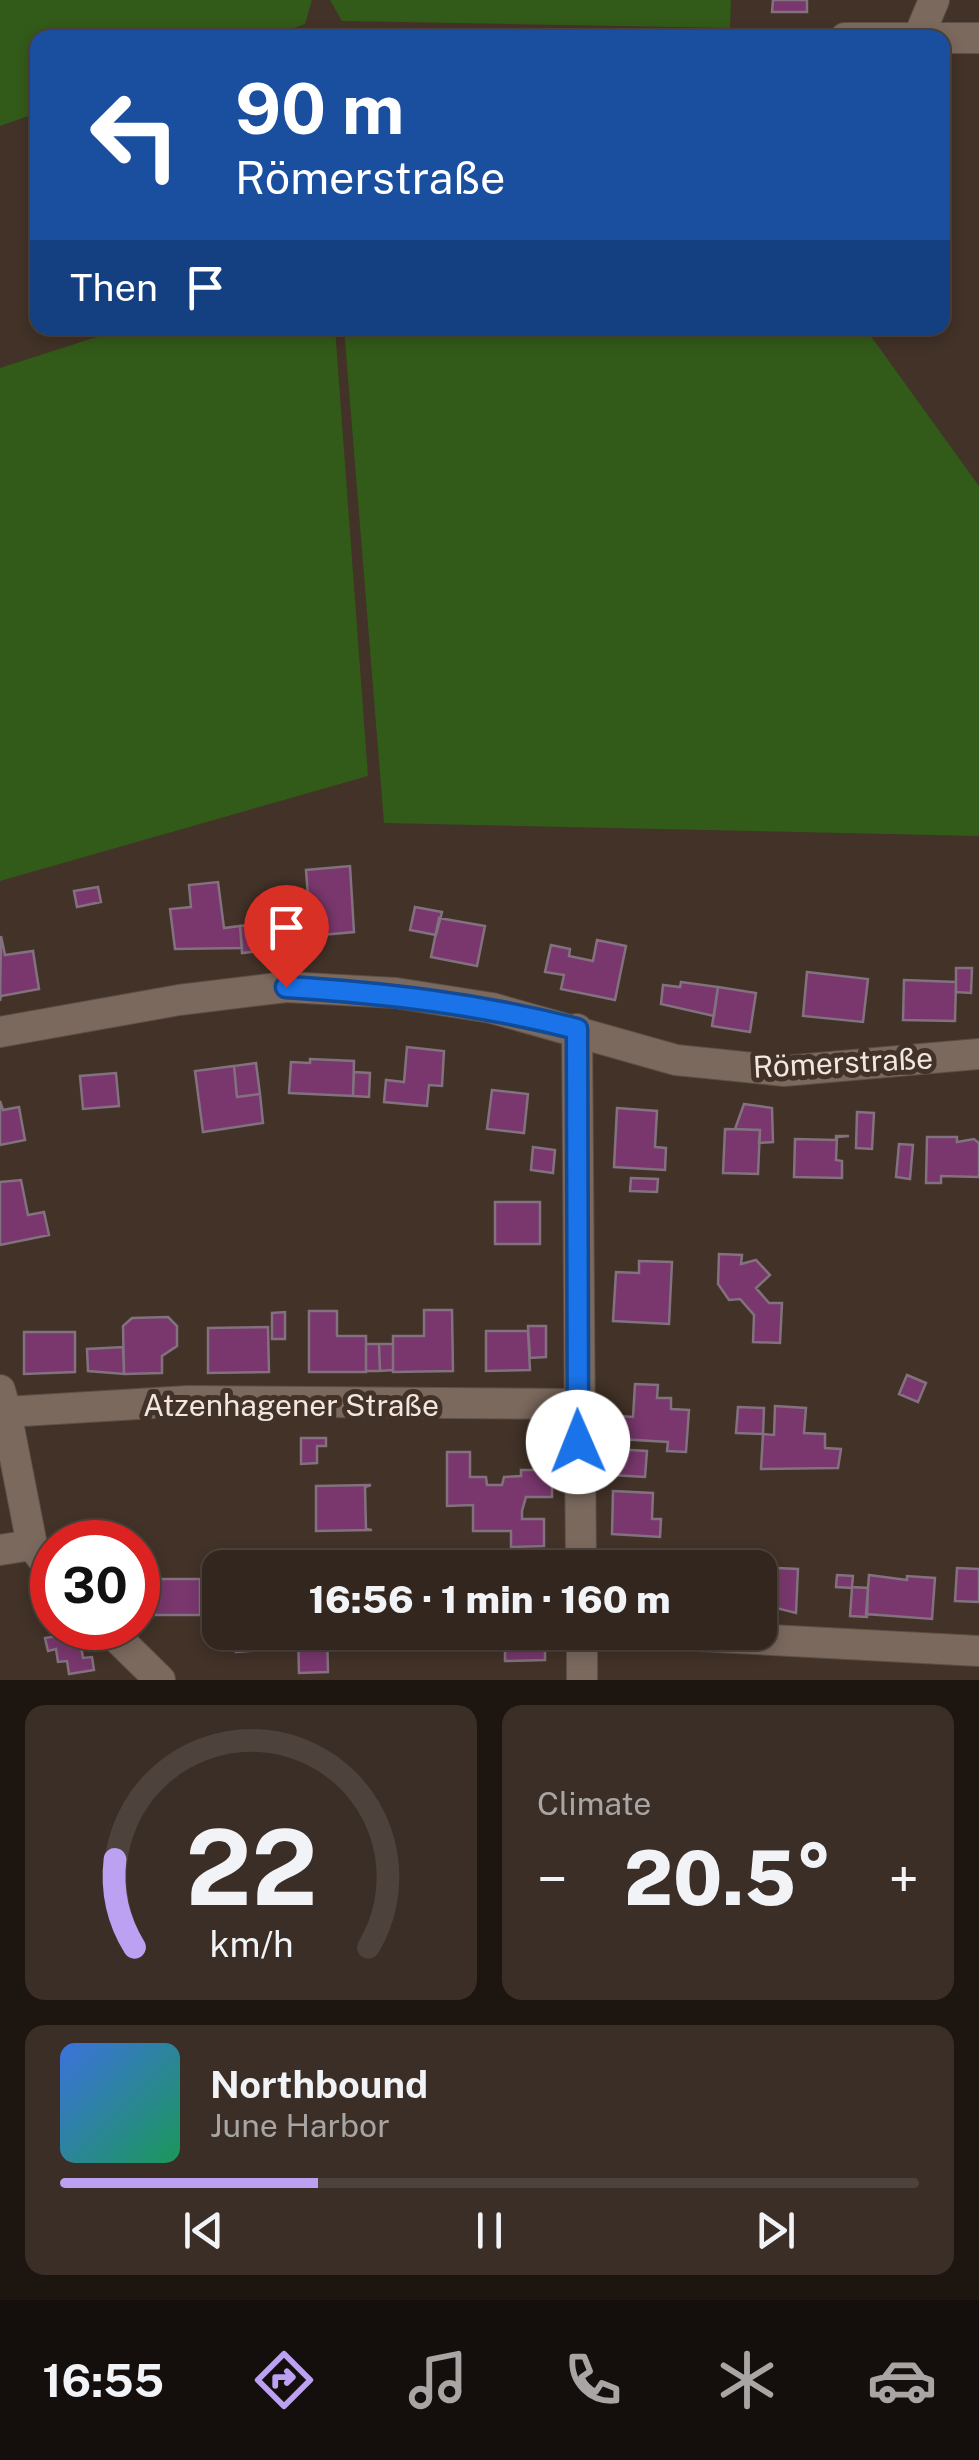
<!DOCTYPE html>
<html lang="en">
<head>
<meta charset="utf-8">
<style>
  :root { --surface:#32261e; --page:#3a2e27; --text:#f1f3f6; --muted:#a8a5a4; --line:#4d433c; --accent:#bca0f2 }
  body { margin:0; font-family:"Public Sans",sans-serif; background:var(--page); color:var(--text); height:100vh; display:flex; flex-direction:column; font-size:38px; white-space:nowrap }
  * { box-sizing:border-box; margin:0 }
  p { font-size:32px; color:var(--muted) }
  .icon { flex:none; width:55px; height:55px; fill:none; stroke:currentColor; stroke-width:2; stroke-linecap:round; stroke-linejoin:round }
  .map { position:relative; height:1680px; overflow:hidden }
  .panel { display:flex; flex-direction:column; gap:25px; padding:25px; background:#1c1510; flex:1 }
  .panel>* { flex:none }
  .banner { position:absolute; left:30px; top:30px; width:920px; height:305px; border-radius:20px; box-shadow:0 5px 15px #0003,0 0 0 2px var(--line); background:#1a4fa0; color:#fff; overflow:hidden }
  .speed { position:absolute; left:30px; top:1520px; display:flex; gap:20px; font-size:50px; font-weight:700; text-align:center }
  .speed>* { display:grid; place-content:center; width:130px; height:130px; border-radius:50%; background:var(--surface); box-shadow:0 5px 15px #0003,0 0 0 2px var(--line); line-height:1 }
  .speed .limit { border:15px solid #d22; background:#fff; color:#111 }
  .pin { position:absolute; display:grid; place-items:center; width:85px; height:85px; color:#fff; margin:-102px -42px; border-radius:50% 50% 50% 0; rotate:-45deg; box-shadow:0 0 10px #0007 }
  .pin .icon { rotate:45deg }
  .me { position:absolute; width:110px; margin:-55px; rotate:359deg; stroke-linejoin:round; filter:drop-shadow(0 0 8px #0008) }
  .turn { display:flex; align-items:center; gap:35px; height:210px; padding:0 40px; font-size:45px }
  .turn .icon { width:130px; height:130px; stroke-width:2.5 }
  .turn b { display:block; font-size:70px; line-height:85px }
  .then { display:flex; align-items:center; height:95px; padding:0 40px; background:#0003; gap:20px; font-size:38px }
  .big { font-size:75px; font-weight:800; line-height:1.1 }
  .panel .widget { flex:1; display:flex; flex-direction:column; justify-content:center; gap:15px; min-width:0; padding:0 35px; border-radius:20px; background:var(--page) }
  .panel .dial { align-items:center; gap:0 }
  .dial svg { height:260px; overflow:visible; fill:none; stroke:var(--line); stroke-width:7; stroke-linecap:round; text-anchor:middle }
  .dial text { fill:var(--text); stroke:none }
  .song { display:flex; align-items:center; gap:30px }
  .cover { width:120px; height:120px; border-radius:15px; background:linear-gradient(135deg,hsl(220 70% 55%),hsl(150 70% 35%)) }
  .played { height:10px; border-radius:5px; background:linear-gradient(90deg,var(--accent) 30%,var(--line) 30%) }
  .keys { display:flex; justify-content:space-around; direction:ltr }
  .heat { display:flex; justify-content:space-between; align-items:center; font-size:55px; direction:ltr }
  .panel .tiles { flex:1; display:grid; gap:25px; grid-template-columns:1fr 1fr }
  .widget:last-child { grid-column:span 2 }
  .trip { position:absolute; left:202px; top:1550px; width:575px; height:100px; border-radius:20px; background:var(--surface); box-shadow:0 5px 15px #0003,0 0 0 2px var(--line); font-weight:800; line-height:100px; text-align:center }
  .tabs { display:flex; height:160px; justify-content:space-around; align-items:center; background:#140f0c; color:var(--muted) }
  .tabs .icon { width:70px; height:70px }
  .tabs .current { color:var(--accent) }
  .tabs b { font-size:45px; color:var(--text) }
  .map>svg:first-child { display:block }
  .green { fill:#325a19 }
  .building { fill:#79376d; stroke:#82717e; stroke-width:2.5 }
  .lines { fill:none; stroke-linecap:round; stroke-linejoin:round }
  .minor-casing { stroke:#5c4f47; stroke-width:32 }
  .minor { stroke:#7b695e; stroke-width:30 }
  .route-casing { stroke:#114b97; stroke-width:25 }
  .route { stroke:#1a73e8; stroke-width:18 }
  .labels { text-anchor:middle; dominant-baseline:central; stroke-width:10; stroke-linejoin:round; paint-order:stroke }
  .street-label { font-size:30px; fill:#f1e7e0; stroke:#423228 }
</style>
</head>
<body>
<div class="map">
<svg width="979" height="1680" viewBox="0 0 979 1680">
  <rect width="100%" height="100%" fill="#423228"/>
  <path class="green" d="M0,0H312L305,24L269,37L38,38L37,113L0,126Z
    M330,0H731L730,28L342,21Z
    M125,328H335L368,776L0,881V368Z
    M344,328H865L979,486V836L384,823Z"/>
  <path class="building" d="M773,0H807V12H772Z
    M350,866L354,932L311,936L306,870Z
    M218,882L224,928L240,926L242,948L175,949L170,909L191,907L189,885Z
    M98,887L101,902L77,907L74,891Z
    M415,907L442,912L436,935L410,930Z
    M439,918L485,926L477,966L431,957Z
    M303,921V925H310L305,947L269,950L267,924Z
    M267,924L269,950L242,953L240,926Z
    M1,936L5,955L33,951L39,989L1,996L0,1001Z
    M597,940L626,946L615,1000L561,989L564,975L545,972L551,945L570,949L569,956L593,961Z
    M956,968H972L971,993L956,992Z
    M807,972L868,979L863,1022L803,1016Z
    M904,980L956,982L955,1021L903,1020Z
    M681,982L718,987L714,1016L661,1004L663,985L680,987Z
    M718,987L756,993L750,1032L712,1026Z
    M407,1047L444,1051L442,1086L429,1085L427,1106L384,1102L386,1080L404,1082Z
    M310,1059L354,1061L353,1096L289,1093L291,1062L310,1063Z
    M256,1063L260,1094L237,1097L234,1066Z
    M234,1066L237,1097L260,1094L263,1123L203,1132L195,1071Z
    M354,1072L370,1073L369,1097L353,1096Z
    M116,1073L119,1106L83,1109L80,1076Z
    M492,1090L528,1094L524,1133L487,1129Z
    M0,1101L3,1110L19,1107L25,1140L0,1145Z
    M744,1104L772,1108L773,1142L759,1143L760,1130L735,1129Z
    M617,1108L657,1111L655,1147L666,1148L665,1170L614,1167Z
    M857,1112L874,1113L872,1149L856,1148Z
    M725,1129L760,1130L758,1174L723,1173Z
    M836,1136H849L837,1137L836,1160L842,1161V1178L794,1177L795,1139L836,1140Z
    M927,1137H957V1142L974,1139L979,1143V1177L941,1176V1183H926Z
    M899,1144L913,1145L910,1179L896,1177Z
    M533,1147L555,1150L553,1173L531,1170Z
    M631,1178L658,1179L657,1192L630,1191Z
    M21,1180L28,1215L44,1212L49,1235L0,1245V1182Z
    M495,1202H540V1244H495Z
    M719,1254L742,1255L741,1264L756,1260L770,1275L756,1288L769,1303H782L780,1343L753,1342L754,1315L740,1299L729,1300L718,1284Z
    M639,1261L672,1262L669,1324L613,1321L616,1272L639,1273Z
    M424,1310H452L453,1371L393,1372V1336H424Z
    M309,1311H337V1336H366V1372H309Z
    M285,1312V1339H272V1313Z
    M168,1317L177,1326V1346L162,1356V1373L124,1374L123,1326L132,1318Z
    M528,1326H546V1357L530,1358Z
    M268,1327L269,1372L208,1373V1328Z
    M486,1331H528L530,1370L486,1371Z
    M24,1332H75V1372L24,1374Z
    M366,1344H379L380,1371H366Z
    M379,1344H393V1370L380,1371Z
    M123,1347L124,1374L88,1371L87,1349Z
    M907,1375L926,1383L918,1402L899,1394Z
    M635,1384L658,1385L657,1398H671V1409L689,1410L686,1452L667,1451L668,1442L619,1439L620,1416L633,1417Z
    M775,1406L806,1408L804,1433L825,1434V1448L841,1449L838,1468L761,1469L763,1434L774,1435Z
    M738,1407L764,1408L763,1434L736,1433Z
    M301,1438H326V1446H317V1463L301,1464Z
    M614,1449L647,1451L645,1477L612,1475Z
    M447,1452H470V1477H486L487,1485H502L504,1477L521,1476V1470H552V1497H526L522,1511V1519H544V1546L511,1547V1531H473V1505L447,1506Z
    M371,1485L365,1487L366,1529L372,1530L316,1531V1486Z
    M613,1491L653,1493L652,1519H661L660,1537L612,1534Z
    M756,1567L798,1569L796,1613L760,1604V1568Z
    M957,1568L979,1569V1602L955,1601Z
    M154,1572L156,1579H200V1615H155Z
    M837,1575L853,1576L852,1587L868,1588L867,1617L850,1616L852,1588L836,1587Z
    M869,1575L907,1580V1576L935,1578L932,1619L866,1614Z
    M217,1614L220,1632H286L287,1648L236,1652V1642L217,1643Z
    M298,1632H327L328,1672L299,1673Z
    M478,1632H526L525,1647H479Z
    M70,1634L72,1647L81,1646L83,1658L92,1657L94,1670L69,1674L67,1661L58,1662L56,1649L48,1651L45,1638Z
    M545,1645V1660L505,1661V1647Z"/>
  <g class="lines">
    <defs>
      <path id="minor" d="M919,36L934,0
        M845,38H979
        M577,1029L581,1568
        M0,1032L179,1000L286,987L396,993L492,1008L676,1060L784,1071L979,1054
        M0,1390L6,1412L188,1401L577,1404
        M6,1412L32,1545
        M0,1550L32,1545L52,1571
        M107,1628L160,1680
        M622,1632L979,1651
        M582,1680V1632"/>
    </defs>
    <use href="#minor" class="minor-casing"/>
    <use href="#minor" class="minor"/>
  </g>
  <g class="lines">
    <defs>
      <path id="route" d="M286,987C385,993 480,1004 577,1029L578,1442"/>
    </defs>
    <use href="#route" class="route-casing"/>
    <use href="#route" class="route"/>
  </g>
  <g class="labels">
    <g class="street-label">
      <text transform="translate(843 1062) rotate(-3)">Römerstraße</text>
      <text x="291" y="1405">Atzenhagener Straße</text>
    </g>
  </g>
</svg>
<div class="speed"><div class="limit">30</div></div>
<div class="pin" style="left:286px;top:987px;background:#d93025"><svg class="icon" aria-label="arrive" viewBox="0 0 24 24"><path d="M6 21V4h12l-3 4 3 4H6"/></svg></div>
<svg class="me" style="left:578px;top:1442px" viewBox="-20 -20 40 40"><circle r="19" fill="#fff"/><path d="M0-13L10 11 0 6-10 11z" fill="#1a73e8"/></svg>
<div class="trip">16:56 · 1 min · 160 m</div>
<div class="banner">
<div class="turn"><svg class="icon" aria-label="left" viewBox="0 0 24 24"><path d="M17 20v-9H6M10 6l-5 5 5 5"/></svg><div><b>90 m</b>Römerstraße</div></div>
<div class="then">Then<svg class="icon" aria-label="arrive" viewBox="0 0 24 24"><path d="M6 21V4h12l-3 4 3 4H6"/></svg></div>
</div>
</div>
<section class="panel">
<div class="tiles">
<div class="widget dial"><svg viewBox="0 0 100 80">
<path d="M14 69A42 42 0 1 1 86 69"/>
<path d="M14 69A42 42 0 0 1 8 42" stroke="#bca0f2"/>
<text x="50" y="56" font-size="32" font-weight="700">22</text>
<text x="50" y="72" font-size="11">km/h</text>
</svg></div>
<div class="widget"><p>Climate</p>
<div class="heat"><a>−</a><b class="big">20.5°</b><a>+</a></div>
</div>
<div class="widget">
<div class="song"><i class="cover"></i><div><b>Northbound</b><p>June Harbor</p></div></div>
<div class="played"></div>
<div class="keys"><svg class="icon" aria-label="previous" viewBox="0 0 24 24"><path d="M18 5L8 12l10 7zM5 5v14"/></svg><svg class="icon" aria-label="pause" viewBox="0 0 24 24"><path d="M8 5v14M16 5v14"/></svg><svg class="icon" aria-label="next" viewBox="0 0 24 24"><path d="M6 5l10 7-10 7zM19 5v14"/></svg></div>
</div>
</div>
</section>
<nav class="tabs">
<b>16:55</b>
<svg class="icon current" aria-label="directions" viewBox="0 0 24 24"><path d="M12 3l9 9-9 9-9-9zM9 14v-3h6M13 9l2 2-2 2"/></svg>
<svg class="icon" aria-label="music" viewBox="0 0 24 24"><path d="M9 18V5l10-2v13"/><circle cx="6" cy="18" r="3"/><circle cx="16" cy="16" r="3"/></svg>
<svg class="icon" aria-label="phone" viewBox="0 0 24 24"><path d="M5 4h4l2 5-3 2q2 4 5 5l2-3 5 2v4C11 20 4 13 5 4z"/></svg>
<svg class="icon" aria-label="climate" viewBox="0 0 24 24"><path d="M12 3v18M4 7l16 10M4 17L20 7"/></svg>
<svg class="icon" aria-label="car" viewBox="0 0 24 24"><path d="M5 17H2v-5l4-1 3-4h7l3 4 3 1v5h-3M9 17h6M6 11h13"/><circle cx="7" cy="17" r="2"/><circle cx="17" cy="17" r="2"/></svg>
</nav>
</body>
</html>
